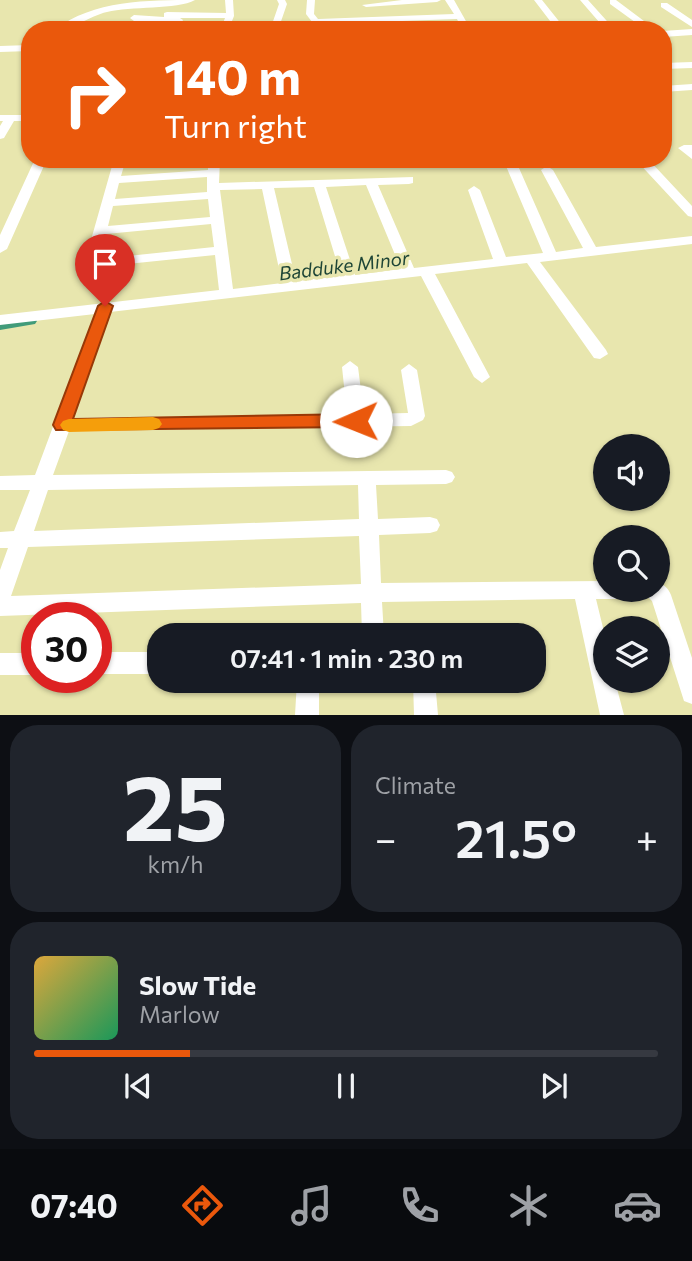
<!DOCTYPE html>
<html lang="en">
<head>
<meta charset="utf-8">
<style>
  :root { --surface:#171b24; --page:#20242c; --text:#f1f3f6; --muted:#9ea1a6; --line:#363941; --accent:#ea580c }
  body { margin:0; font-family:Commissioner,sans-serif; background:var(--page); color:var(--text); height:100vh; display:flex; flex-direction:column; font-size:26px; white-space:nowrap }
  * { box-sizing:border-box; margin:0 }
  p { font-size:23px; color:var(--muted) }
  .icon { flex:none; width:38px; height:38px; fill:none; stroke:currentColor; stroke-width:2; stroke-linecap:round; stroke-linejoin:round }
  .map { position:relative; height:715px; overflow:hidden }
  .drawer { display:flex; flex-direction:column; gap:10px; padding:10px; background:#0d0f14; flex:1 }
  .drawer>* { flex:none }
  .banner { position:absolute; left:21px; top:21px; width:651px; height:147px; border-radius:28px; box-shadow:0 2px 5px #0004; background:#ea580c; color:#fff; overflow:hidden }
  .fabs { position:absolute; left:593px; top:434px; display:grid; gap:14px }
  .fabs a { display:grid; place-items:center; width:77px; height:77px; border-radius:50%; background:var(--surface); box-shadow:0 2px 5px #0004; font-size:35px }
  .speed { position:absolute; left:21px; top:602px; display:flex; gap:14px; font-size:35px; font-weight:700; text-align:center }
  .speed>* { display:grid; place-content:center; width:91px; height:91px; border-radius:50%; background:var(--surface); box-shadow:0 2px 5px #0004; line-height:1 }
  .speed .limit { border:10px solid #d22; background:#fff; color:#111 }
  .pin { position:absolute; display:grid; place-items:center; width:60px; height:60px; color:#fff; margin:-72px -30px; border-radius:50% 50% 50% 0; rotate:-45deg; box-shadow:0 0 7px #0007 }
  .pin .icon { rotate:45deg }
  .me { position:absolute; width:77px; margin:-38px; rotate:269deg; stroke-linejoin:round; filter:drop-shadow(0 0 5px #0008) }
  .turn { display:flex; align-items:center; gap:24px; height:147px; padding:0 28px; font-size:32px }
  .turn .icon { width:91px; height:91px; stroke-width:2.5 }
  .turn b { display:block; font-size:49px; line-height:60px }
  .big { font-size:52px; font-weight:600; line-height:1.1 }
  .drawer .card { flex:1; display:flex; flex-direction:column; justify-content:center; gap:10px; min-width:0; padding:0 24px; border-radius:28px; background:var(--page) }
  .drawer .dial { align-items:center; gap:0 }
  .dial b { font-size:91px; line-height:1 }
  .song { display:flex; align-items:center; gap:21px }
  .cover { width:84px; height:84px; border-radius:10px; background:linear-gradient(135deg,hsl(40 70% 55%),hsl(150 70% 35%)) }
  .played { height:7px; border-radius:4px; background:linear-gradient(90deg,var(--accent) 25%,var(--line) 25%) }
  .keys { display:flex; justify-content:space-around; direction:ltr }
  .heat { display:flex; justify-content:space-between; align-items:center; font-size:38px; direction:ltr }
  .drawer .tiles { flex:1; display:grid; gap:10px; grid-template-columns:1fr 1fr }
  .card:last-child { grid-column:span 2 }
  .trip { position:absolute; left:147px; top:623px; width:399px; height:70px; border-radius:28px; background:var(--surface); box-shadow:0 2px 5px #0004; font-weight:600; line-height:70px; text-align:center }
  .dock { display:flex; height:112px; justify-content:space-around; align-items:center; background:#090b0e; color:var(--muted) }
  .dock .icon { width:49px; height:49px }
  .dock .active { color:var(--accent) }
  .dock b { font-size:32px; color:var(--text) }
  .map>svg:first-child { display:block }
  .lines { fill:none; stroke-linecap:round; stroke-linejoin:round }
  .canal { fill:#419b7a; fill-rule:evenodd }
  .minor { fill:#fff; fill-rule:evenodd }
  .route { fill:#ea580c; stroke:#983908; stroke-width:2 }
  .slow { fill:#f59e0b }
  .labels { text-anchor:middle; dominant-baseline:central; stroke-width:7; stroke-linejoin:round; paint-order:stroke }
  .water-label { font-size:19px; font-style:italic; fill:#1e4536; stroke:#e8e6ae }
</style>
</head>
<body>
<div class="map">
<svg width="692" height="715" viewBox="0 0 692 715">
  <rect width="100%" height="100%" fill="#e8e6ae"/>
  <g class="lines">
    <path class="canal" d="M30,317L35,318L37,321L35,324L0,330V322Z"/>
    <path class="minor" d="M195,0C177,10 130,6 107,12C89,16 73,30 55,30C92,0 149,0 195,0Z
      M225,0H233L234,16L230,26H250L254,30L193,28L197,25L222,26L225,18H180L183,20L178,30H169L173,22L134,21L130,18L134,15L164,17V13L167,12L226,13Z
      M277,0H285L287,4L278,30H270L279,4Z
      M307,0H315L314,14L318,19L454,14L445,0H454L471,30H462L457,19L319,24L318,30H309L312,22L306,14Z
      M402,0H441L437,2L366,7L362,5Z
      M534,0H542L566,30H557Z
      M580,0H588L615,30H606Z
      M610,0H616L656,30H646L610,4Z
      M661,3H667L692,20V27L661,7Z
      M692,29V35L663,37V31Z
      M30,45V51L0,52V46Z
      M692,62V68L663,69V63Z
      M692,84V90L663,92V86Z
      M0,115H30V121H14L4,138L0,139V126L3,121H0Z
      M684,145H692V159L678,148Z
      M35,159H47L7,249L0,253V235Z
      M114,159H126L121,176L208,170V159H220L219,183L413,177V183L409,184L378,185L414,268L493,259L468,190L474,186L480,190L506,257L543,253L503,159H515L556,252L583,248L541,170L547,166L553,170L596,247L692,236V244L540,262L606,350L608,354L600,359L594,358L527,263L435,274L490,377L482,383L474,377L421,276L110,312L73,418L347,415L342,367L350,361L358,367L364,414L408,413L401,370L409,364L417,370L425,416L423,420L411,426L69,431L53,475L446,470L452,472L455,477L452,482L446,484L376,485L378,519L430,517L437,519L440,525L437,531L430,533L379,535L381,583L606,581V590H658V583C665,585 668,588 671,595L692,658V704L684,701L652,601L645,594L636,599H596L606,640V681H615L624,715H600L575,599L382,602L384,635H362L361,603L0,616V570L8,548H0V532L14,531L30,490H0V476L35,475L95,314L0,325V315L219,290L215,255L98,267L85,261ZM207,177V192L115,199L119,183ZM366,185L401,269L355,275L326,187ZM314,187L341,276L296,281L274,188ZM262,189L282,283L233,289L220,190ZM208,199L210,217L108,226L113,206ZM211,224L214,247L99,259L106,234ZM358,485L359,519L34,531L48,490ZM359,536L361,584L11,596L28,547Z
      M261,159H291C284,164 268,164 261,159Z
      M635,159H648L692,206V217L688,216Z
      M96,652H159V674H96Z
      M0,653H37V675H0Z
      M297,681H319V715H295Z
      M413,681H435L438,715H414Z"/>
  </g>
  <path class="route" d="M105,301L113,306L73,419L356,414L362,416L364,421L362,425L356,427L56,430L53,425L98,306Z"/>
  <path class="slow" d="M153,417L159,419L162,424L159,428L153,430L69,432L63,430L60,425L63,421L69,419Z"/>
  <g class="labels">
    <g class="water-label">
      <text transform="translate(344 265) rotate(-7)">Badduke Minor</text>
    </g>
  </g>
</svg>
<div class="fabs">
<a><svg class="icon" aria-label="sound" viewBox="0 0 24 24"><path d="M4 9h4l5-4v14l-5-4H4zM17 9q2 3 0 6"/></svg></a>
<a><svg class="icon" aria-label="search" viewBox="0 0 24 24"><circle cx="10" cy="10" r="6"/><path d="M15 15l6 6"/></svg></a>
<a><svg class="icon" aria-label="layers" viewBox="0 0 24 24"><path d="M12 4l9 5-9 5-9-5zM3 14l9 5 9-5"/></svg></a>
</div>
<div class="speed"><div class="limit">30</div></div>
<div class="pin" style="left:105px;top:306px;background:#d93025"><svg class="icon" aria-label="arrive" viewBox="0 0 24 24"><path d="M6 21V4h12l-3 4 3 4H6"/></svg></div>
<svg class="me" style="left:356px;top:421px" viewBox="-20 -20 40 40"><circle r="19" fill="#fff"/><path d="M0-13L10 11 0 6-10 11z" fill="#ea580c"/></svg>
<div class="trip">07:41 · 1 min · 230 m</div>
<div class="banner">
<div class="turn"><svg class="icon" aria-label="right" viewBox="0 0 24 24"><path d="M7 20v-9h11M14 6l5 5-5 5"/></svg><div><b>140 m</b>Turn right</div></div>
</div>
</div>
<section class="drawer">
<div class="tiles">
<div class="card dial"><b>25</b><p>km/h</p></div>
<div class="card"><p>Climate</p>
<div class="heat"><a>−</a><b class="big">21.5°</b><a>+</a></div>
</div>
<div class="card">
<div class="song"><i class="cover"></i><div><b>Slow Tide</b><p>Marlow</p></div></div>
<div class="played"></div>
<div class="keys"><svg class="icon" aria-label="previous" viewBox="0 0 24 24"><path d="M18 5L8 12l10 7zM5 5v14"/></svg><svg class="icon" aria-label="pause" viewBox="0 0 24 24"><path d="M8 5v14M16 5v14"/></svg><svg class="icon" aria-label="next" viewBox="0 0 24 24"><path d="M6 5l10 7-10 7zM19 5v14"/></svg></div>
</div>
</div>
</section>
<nav class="dock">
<b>07:40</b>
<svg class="icon active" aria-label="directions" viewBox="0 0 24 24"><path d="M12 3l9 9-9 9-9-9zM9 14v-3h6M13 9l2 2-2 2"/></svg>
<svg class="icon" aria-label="music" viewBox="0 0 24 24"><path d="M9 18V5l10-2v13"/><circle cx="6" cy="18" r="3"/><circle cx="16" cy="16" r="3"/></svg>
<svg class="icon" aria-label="phone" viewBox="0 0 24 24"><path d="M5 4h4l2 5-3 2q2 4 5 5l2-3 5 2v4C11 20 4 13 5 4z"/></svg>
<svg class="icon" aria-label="climate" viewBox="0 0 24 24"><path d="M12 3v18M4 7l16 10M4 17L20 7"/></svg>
<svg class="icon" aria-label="car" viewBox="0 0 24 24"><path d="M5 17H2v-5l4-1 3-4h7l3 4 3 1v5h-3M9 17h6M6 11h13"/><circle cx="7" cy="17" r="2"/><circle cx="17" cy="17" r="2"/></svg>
</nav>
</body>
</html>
